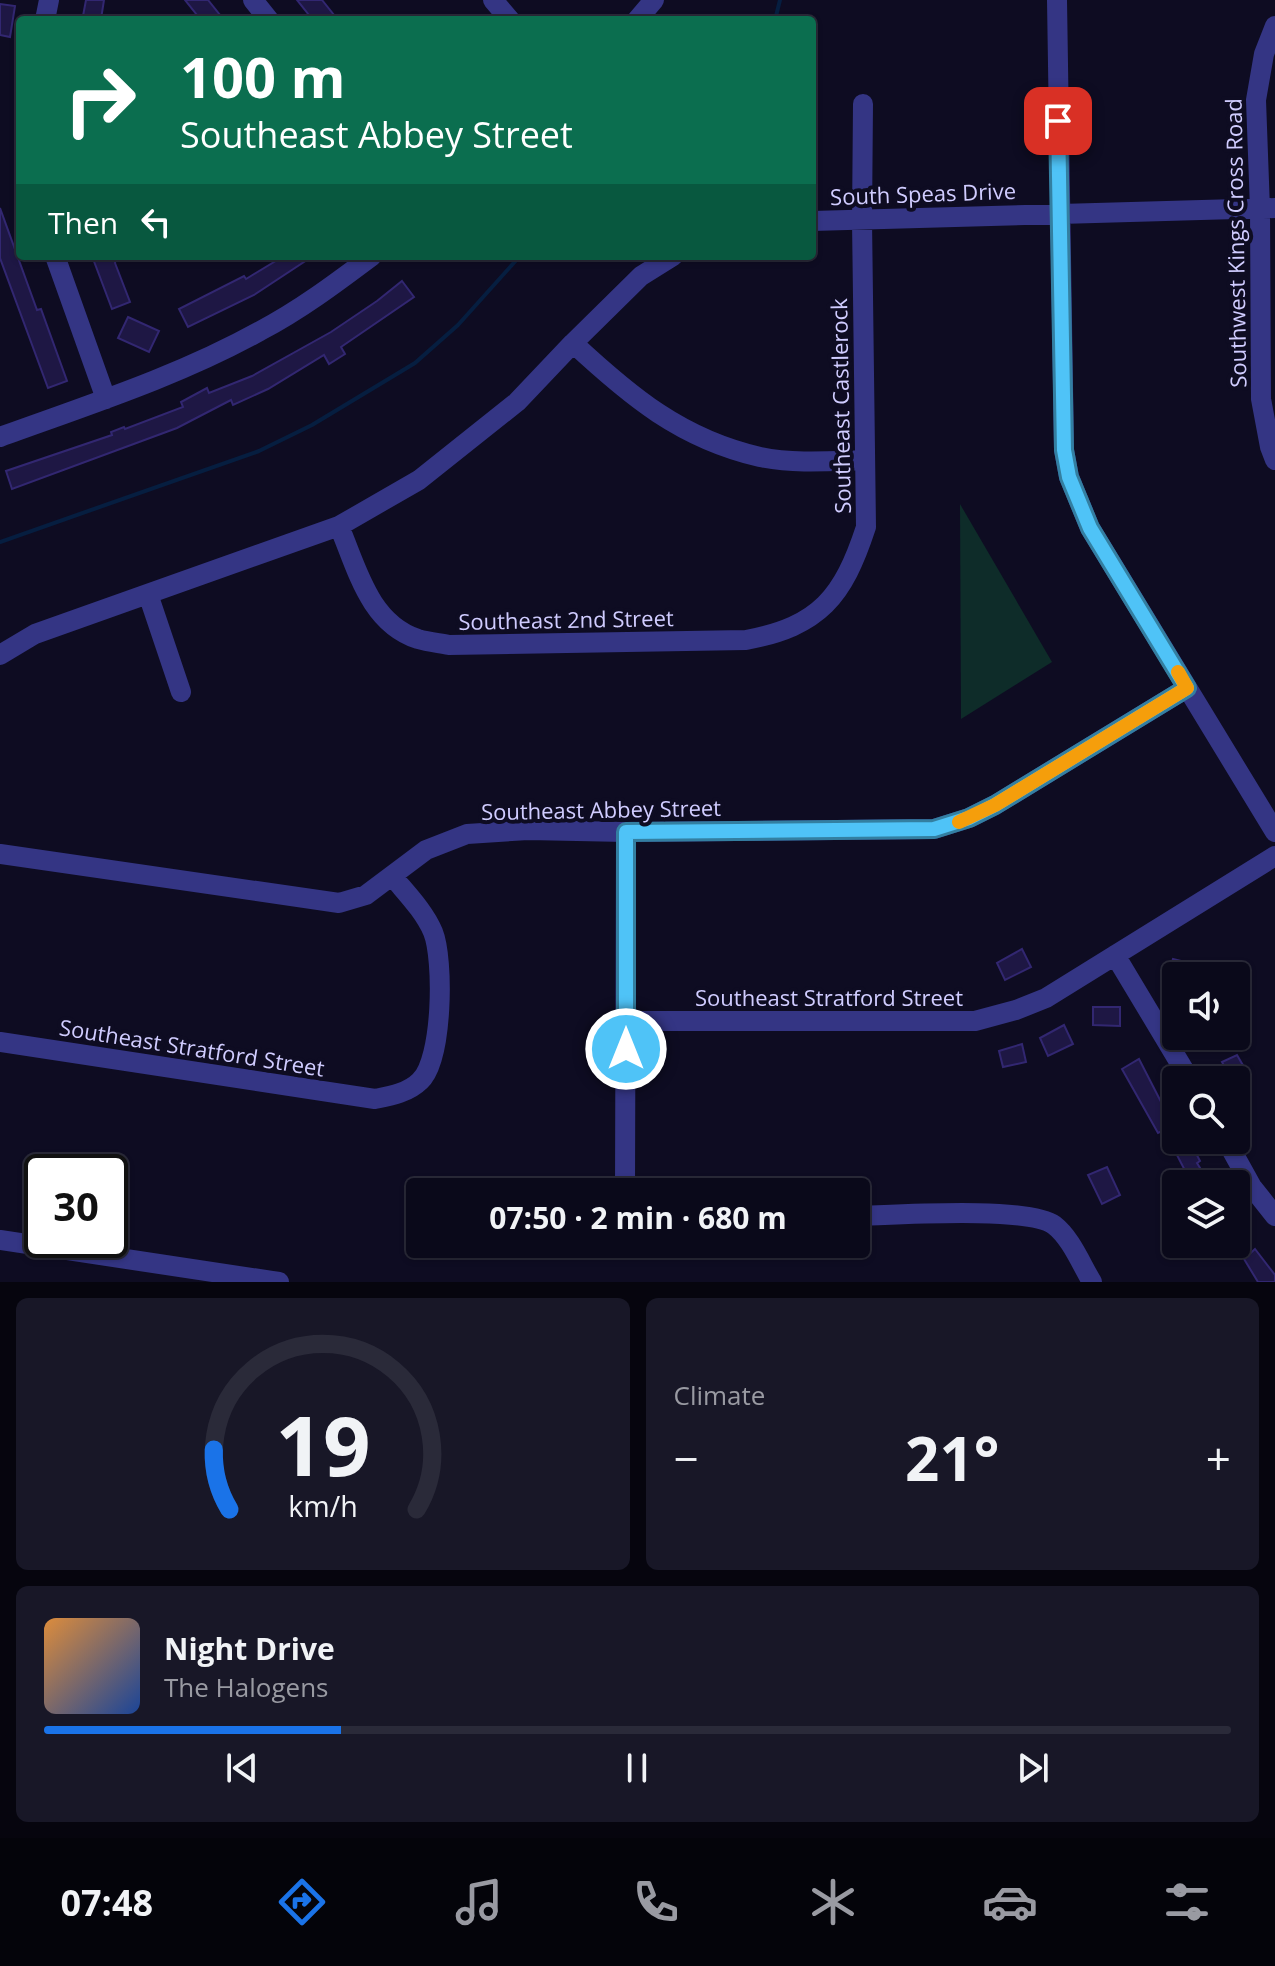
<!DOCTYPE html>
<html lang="en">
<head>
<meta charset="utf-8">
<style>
  :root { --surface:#0a091a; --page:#181727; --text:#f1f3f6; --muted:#999aa2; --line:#2a2a39; --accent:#1a73e8 }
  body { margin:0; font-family:"Open Sans",sans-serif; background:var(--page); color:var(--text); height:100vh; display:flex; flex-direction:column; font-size:30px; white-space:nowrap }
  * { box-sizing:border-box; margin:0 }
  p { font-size:26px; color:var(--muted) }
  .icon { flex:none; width:44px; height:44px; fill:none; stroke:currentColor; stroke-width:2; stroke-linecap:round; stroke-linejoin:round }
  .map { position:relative; height:1282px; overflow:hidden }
  .panel { display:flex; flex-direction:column; gap:16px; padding:16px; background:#06050e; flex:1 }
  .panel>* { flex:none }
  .banner { position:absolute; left:16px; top:16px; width:800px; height:244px; border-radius:8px; box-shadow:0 2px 6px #0004,0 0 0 2px var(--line); background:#0b6e4f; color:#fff; overflow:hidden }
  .controls { position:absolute; left:1162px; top:962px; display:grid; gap:16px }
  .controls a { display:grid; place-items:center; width:88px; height:88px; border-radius:8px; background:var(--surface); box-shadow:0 2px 6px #0004,0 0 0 2px var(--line); font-size:40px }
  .speed { position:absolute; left:24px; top:1154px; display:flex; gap:16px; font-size:40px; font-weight:700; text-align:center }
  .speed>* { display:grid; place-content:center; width:104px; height:104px; border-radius:50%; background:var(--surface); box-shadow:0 2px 6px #0004,0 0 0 2px var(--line); line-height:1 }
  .speed .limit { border:4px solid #111; border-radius:12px; background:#fff; color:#111 }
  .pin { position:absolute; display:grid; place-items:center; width:68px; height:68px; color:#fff; margin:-34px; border-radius:16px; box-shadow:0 4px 12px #0006 }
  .me { position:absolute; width:88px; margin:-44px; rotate:0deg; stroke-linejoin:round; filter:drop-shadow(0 0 6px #0008) }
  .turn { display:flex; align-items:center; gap:28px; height:168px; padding:0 32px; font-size:36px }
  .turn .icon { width:104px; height:104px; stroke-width:2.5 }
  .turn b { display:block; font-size:56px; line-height:68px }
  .then { display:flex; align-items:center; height:76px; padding:0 32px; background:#0003; gap:16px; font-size:30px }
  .big { font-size:60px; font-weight:700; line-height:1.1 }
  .panel .widget { flex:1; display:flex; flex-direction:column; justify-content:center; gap:12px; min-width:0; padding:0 28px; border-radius:12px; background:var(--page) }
  .panel .dial { align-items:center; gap:0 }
  .dial svg { height:208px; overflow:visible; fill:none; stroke:var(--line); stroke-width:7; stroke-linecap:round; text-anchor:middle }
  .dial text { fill:var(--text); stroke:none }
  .song { display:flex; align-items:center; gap:24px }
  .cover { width:96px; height:96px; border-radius:12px; background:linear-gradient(135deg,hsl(30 70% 55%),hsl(220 70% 35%)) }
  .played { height:8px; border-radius:4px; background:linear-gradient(90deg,var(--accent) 25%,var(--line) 25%) }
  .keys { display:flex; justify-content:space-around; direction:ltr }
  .heat { display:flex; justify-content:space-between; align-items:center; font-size:44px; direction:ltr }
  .panel .tiles { flex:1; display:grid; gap:16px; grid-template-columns:1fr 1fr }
  .widget:last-child { grid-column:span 2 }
  .trip { position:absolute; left:406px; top:1178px; width:464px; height:80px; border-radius:8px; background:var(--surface); box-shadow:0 2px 6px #0004,0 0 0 2px var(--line); font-weight:700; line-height:80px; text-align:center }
  .menu { display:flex; height:128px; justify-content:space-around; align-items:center; background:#04040a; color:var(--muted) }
  .menu .icon { width:56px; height:56px }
  .menu .current { color:var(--accent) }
  .menu b { font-size:36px; color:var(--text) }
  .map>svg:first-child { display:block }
  .green { fill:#0e2c29 }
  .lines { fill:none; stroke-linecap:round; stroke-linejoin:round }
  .stream { stroke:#061e40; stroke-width:4 }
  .building { fill:#1e1744; stroke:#322771; stroke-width:2 }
  .minor { stroke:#343584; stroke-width:20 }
  .route-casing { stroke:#337fa1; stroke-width:20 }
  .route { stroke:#4fc3f7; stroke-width:14 }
  .slow { stroke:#f59e0b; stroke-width:14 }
  .labels { text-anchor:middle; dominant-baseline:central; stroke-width:8; stroke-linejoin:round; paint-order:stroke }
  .street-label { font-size:22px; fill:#d0ccff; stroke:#0e0c22 }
</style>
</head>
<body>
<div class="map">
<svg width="1275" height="1282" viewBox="0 0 1275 1282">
  <rect width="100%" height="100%" fill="#0e0c22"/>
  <path class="green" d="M960,504L1052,662L961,719Z"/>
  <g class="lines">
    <path class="stream" d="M775,20L780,0
      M0,542L259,451L312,425L415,363L458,325L520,256"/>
  </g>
  <path class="building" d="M86,0H104L101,19L83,16Z
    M185,0H208L224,20H201Z
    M297,0H322L338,20H313Z
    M0,4L15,6L10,37L0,35Z
    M0,208L37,310L41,309L67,381L48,388L0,258Z
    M92,256H116L115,263L130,302L112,309Z
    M284,256H313L254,295L188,327L179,309L244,276L246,279Z
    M402,281L414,297L341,347L345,354L329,364L324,355L268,389L233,405L231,400L177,428L12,489L6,471L112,435L111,432L124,427L125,429L183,407L181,402L207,388L209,393L252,376L331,332L377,301Z
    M128,317L159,331L149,352L118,338Z
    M1022,949L1031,967L1005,980L997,963Z
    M1173,959L1189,963L1185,976H1168Z
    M1093,1007H1120V1026L1093,1025Z
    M1064,1025L1073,1044L1048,1056L1040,1038Z
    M1022,1044L1026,1062L1003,1067L999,1051Z
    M1237,1055L1248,1074L1236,1081L1232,1080L1222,1062Z
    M1139,1059L1176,1131V1140H1189L1200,1161L1197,1163L1210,1184H1192L1164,1130L1158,1133L1122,1069Z
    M1107,1167L1120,1195L1102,1204L1088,1175Z
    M1255,1249L1275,1275V1282H1258L1244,1259Z"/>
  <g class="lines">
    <path class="minor" d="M253,0L269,20
      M493,0L510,20
      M1057,0L1064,450L1069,477L1090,528L1275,832
      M45,20L49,0
      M637,20L654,0
      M1275,26L1264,54L1256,100L1260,209L1261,399L1270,447L1275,460
      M812,221L1275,208
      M55,256L106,399
      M573,343C630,396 681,439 760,457C794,464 831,461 865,460
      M0,437C88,405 179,376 260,331C300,310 336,283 372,256
      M339,526C357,568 369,623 418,639C428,642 439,643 449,645L746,640C820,626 843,597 866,527L862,220L863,104
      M148,594L181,692
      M0,655L35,634L339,526L419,480L517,402L573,343L641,276L673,256
      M0,854L339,903L366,895L426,850L467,834L528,830L626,832L934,829L969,818L995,805L1187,688
      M1115,955L1190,1080
      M626,1021H975L1016,1010L1046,998L1275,856
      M0,1042L375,1099C390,1096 408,1093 420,1081C443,1060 444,959 433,932C424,911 407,894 393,877
      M1226,1140L1252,1187L1275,1216
      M625,1192L626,832
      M856,1216C894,1215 1029,1206 1054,1225C1071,1238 1081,1264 1092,1282
      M0,1240L279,1282"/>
  </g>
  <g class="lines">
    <defs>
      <path id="route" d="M626,1049V832L934,829L969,818L995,805L1187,688L1090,528L1069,477L1064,450L1058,121"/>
    </defs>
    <use href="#route" class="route-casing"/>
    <use href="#route" class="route"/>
    <path class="slow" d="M959,822L995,805L1187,688L1178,672"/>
  </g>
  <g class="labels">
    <g class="street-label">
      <text transform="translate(923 193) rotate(-2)">South Speas Drive</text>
      <text transform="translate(1235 243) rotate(-91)">Southwest Kings Cross Road</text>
      <text transform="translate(840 406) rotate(-91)">Southeast Castlerock</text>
      <text transform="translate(566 619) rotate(-1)">Southeast 2nd Street</text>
      <text transform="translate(601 809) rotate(-1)">Southeast Abbey Street</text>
      <text x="829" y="997">Southeast Stratford Street</text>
      <text transform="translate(192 1047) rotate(9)">Southeast Stratford Street</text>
    </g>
  </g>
</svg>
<div class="controls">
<a><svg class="icon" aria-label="sound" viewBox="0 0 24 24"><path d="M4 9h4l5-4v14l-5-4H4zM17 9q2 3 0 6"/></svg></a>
<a><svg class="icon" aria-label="search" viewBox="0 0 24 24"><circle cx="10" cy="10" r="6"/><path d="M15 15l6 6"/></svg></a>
<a><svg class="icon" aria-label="layers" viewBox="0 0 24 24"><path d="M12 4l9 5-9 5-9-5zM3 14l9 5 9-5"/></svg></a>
</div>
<div class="speed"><div class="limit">30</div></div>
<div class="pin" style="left:1058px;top:121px;background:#d93025"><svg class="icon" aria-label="arrive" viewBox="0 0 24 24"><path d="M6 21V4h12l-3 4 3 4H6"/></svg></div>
<svg class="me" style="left:626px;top:1049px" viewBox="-20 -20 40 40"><circle r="17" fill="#4fc3f7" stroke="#fff" stroke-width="3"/><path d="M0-11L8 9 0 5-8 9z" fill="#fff"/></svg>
<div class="trip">07:50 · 2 min · 680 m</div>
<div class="banner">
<div class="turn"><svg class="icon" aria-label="right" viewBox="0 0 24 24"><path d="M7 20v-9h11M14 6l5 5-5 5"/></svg><div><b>100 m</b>Southeast Abbey Street</div></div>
<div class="then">Then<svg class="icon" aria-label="left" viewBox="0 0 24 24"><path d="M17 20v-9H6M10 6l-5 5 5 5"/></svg></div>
</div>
</div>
<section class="panel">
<div class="tiles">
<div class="widget dial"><svg viewBox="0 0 100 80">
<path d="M14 69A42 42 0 1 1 86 69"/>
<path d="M14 69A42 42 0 0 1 8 46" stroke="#1a73e8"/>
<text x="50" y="56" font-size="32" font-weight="700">19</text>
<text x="50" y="72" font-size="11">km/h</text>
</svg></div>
<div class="widget"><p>Climate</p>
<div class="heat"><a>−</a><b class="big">21°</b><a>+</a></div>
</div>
<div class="widget">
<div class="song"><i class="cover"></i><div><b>Night Drive</b><p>The Halogens</p></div></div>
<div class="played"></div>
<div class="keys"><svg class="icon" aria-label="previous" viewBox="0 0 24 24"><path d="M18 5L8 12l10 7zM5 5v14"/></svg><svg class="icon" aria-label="pause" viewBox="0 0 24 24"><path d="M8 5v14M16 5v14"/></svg><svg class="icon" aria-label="next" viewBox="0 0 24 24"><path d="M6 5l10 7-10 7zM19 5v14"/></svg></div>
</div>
</div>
</section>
<nav class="menu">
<b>07:48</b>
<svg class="icon current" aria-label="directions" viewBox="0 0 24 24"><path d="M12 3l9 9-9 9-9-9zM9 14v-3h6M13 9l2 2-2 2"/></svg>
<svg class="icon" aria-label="music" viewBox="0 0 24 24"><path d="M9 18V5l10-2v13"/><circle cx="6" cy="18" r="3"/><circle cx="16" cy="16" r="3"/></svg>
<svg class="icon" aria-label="phone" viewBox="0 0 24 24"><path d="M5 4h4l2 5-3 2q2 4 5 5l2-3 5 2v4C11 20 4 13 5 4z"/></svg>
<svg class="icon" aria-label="climate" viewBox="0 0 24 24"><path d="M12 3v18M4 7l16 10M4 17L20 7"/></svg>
<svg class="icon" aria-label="car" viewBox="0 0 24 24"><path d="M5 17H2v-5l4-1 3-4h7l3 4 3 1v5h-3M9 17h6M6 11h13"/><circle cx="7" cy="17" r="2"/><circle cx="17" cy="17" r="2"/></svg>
<svg class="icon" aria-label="filters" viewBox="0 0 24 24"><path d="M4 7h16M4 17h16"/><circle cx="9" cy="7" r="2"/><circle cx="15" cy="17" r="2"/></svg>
</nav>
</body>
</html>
